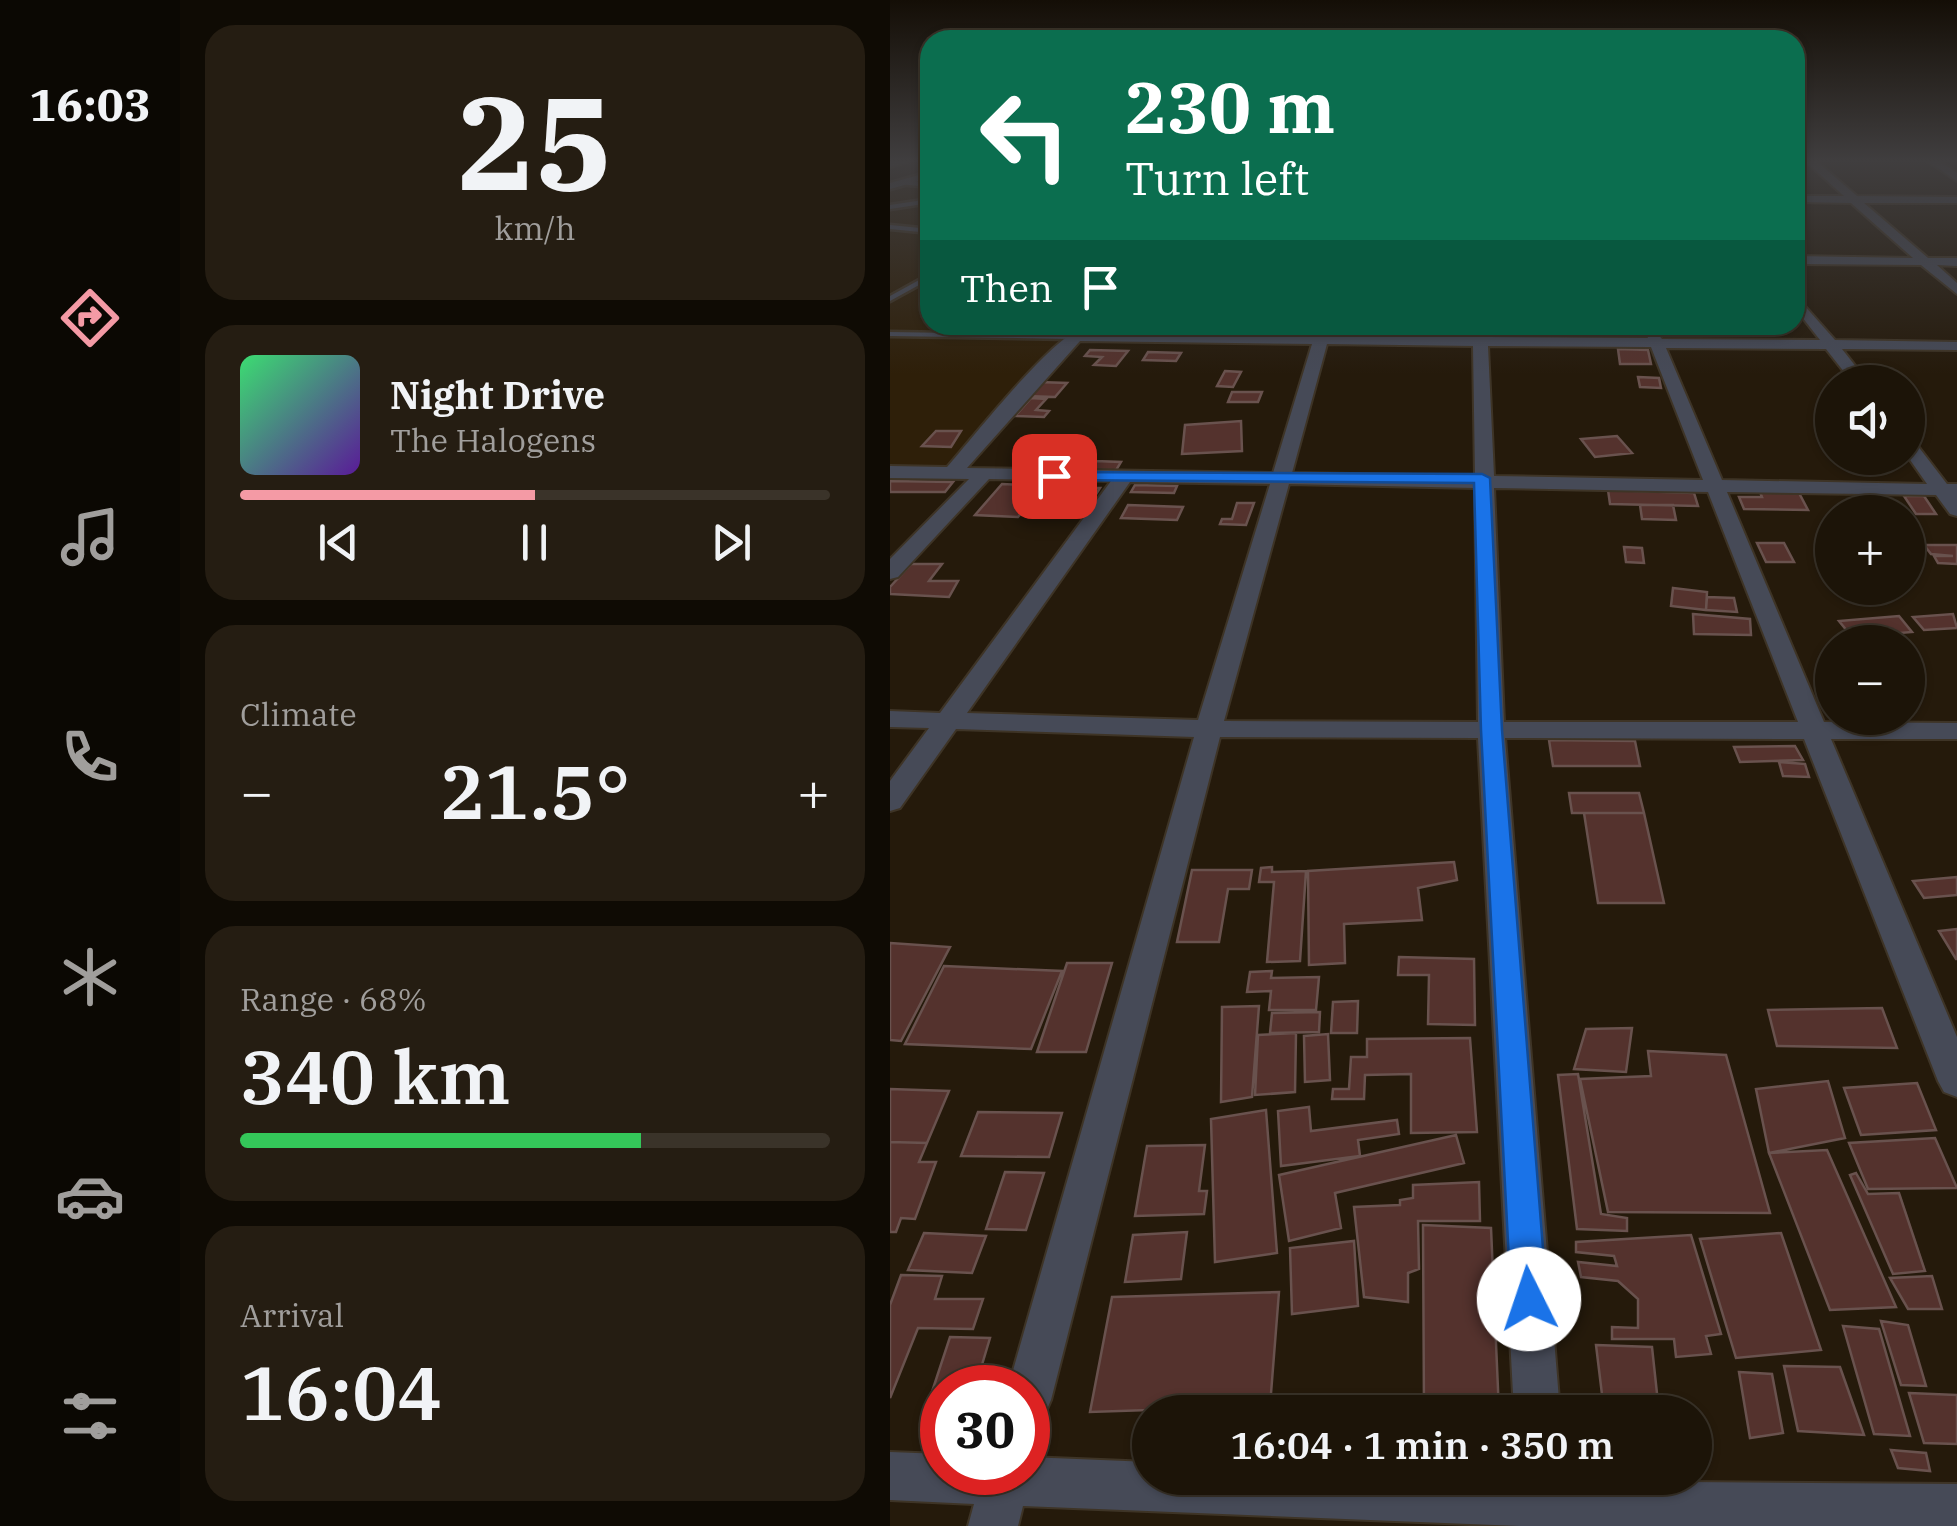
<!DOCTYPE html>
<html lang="en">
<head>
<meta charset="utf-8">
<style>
  :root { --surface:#1c1408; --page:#251d12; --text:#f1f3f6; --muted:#a09e9c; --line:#3a3329; --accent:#f49aa5 }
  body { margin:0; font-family:"IBM Plex Serif",serif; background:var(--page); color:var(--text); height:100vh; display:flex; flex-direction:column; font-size:38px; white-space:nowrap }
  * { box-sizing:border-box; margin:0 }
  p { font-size:32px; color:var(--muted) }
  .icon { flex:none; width:55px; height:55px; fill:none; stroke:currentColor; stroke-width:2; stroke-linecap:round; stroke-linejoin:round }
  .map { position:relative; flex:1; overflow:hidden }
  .panel { display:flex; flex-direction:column; gap:25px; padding:25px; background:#0f0b04; width:710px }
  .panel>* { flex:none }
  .hud { position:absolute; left:30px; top:30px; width:885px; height:305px; border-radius:30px; box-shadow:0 2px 8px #0004,0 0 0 2px var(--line); background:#0b6e4f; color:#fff; overflow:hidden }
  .controls { position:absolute; left:925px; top:365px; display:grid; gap:20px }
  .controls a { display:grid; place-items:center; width:110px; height:110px; border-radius:50%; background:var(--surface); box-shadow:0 2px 8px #0004,0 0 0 2px var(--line); font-size:50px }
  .speed { position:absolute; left:30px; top:1365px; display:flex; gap:20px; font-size:50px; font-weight:700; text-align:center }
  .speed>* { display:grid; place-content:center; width:130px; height:130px; border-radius:50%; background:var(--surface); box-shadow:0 2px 8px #0004,0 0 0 2px var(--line); line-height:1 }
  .speed .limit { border:15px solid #d22; background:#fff; color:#111 }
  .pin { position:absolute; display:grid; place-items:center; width:85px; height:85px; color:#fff; margin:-42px; border-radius:20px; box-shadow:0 5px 15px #0006 }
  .me { position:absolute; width:110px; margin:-55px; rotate:356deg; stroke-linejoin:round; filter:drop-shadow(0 0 8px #0008) }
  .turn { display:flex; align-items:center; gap:35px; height:210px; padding:0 40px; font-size:45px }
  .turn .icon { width:130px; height:130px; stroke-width:2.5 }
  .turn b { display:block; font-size:70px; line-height:85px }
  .then { display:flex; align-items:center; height:95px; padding:0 40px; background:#0003; gap:20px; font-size:38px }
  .big { font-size:75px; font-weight:600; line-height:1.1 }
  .panel .card { flex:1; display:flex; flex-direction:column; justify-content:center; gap:15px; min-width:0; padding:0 35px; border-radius:30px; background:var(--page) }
  .panel .dial { align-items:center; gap:0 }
  .dial b { font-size:130px; line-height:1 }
  .song { display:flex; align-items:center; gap:30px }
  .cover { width:120px; height:120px; border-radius:15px; background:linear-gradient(135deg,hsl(140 70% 55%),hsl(270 70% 35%)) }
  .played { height:10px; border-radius:5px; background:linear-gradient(90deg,var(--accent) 50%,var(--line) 50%) }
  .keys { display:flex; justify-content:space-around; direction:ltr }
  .heat { display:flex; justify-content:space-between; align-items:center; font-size:55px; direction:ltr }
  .charge { height:15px; border-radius:8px; background:linear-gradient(90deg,#34c759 68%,var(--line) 0) }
  .trip { position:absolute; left:242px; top:1395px; width:580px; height:100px; border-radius:50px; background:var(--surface); box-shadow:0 2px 8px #0004,0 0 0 2px var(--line); font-weight:600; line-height:100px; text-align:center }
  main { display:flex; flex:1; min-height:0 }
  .menu { display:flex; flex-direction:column; width:180px; justify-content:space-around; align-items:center; background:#0b0803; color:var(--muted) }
  .menu .icon { width:70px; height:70px }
  .menu .selected { color:var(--accent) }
  .menu b { font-size:45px; color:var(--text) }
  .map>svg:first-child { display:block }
  .built { fill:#2e1f09 }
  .building { fill:#54322d; stroke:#69524e; stroke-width:2.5 }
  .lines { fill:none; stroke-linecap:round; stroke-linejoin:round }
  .service-casing { stroke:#3e3426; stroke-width:5 }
  .minor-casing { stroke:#3e3426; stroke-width:4 }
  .tertiary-casing { stroke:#3e3426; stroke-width:5 }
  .service { fill:#464a57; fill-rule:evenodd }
  .minor { fill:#464a57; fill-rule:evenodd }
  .tertiary { fill:#464a57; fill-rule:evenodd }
  .route { fill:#1a73e8; stroke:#114b97; stroke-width:2.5 }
</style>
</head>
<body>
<main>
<nav class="menu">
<b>16:03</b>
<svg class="icon selected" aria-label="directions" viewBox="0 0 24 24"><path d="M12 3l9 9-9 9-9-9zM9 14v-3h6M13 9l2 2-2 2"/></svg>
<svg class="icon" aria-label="music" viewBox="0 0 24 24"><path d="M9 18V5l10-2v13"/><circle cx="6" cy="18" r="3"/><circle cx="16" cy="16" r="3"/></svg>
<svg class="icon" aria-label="phone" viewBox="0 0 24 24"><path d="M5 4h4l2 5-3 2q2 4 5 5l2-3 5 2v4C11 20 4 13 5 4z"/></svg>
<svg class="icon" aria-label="climate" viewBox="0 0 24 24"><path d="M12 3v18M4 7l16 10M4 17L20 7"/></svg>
<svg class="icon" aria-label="car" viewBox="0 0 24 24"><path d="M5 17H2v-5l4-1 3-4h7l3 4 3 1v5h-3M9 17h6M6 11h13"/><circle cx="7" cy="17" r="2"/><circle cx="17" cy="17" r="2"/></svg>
<svg class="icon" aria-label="filters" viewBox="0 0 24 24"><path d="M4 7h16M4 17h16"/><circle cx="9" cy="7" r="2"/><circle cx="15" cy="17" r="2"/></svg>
</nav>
<section class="panel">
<div class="card dial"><b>25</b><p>km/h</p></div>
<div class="card">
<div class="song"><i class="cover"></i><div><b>Night Drive</b><p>The Halogens</p></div></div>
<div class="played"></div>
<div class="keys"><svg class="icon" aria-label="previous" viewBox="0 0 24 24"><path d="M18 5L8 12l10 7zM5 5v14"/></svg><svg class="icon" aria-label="pause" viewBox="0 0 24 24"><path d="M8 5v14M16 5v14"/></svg><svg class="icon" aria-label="next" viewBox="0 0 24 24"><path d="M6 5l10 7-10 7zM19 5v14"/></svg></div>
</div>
<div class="card"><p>Climate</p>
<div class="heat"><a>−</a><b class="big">21.5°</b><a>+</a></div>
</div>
<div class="card"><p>Range · 68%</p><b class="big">340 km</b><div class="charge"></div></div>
<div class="card"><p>Arrival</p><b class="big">16:04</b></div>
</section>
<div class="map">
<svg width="1067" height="1526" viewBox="0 0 1067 1526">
  <rect width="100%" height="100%" fill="#251a0b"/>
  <path class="built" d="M40,180V325H197L63,468L0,467V190Z"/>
  <path class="building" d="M728,349L758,350L761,364H730Z
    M200,350L238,351L226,366L204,365L212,357L195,356Z
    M258,352L291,353L286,361L253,360Z
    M335,371L351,372L343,387L327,386Z
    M748,377L769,378L771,388L750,387Z
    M148,382L177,383L165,397L135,396Z
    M342,392H372L368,402H338Z
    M141,398L156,399L146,410L159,411L154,417L125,416Z
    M351,421L352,451L292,454L295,425Z
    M46,431H71L61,447L32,446Z
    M727,436L742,453L705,457L691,439Z
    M170,461H203L196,472L163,471Z
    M205,461L231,462L225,472L199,471Z
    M0,481L63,482L55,492H0Z
    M112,484L153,486L128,517L85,515Z
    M245,485L287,486L284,493L241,492Z
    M193,488H210L198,507L181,506Z
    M718,490L804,493L808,506L720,504Z
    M870,492L909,493L918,510L854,509L849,497H872Z
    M157,493L169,494L154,513L141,512Z
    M1014,496H1034L1046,514H1026Z
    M347,503H364L356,525L330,524L332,519H342Z
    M238,505L293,507L287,520L231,518Z
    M750,505H783L786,520L752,519Z
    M867,543H894L904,562H876Z
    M1034,545H1067V564L1048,563L1044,556H1063L1041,554Z
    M734,547L752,548L754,563L736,562Z
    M21,564H52L39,581H68L59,597L0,594V587Z
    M783,588L817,592L816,610L781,606Z
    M817,597L844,598L847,612L816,610Z
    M803,614L860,619L861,635L804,634Z
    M1063,614L1067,628L1034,630L1023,617Z
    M1009,616L1022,632L962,637L949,621Z
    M659,740L745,741L750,766H663Z
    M905,746L913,760L850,762L844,747Z
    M889,762L915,764L919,777L893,776Z
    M679,793H749L754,813H682Z
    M694,813H754L774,903H708Z
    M564,862L567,880L528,888L532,920L454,924L455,963L419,965L418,871Z
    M382,867V872L416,871L410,961L377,962L384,882H369L371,868Z
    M302,870H362L359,889H338L329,942H287Z
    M1067,877V895L1034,898L1023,881Z
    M1067,929V959H1066L1049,931Z
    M0,943L60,947L11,1041L0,1040Z
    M509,957L584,959L585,1025L538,1024L539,975H508Z
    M177,963H222L196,1052H147Z
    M54,966L172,971L141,1049L15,1044Z
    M382,971L381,978L429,977L426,1010H379L381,991L357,992L360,972Z
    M468,1001L467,1033H441L443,1002Z
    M369,1006L362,1097L331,1102L332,1007Z
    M992,1008L1007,1048L887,1046L878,1010Z
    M430,1012L429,1032L380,1033L382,1013Z
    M742,1028L736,1072L684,1069L696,1029Z
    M406,1033L405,1092L365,1095L368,1035Z
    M438,1034L440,1080L415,1082L414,1036Z
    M580,1038L587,1132L521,1133V1074L475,1075L474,1099H442L443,1089H459L461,1057H477V1039Z
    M758,1051L836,1055L880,1213L718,1212L690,1079L761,1076Z
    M688,1074L711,1214L737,1218V1231L687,1229L668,1075Z
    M938,1081L955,1138L879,1153L866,1089Z
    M1027,1083L1046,1130L971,1135L954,1088Z
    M0,1089L59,1091L37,1143L0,1142Z
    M419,1107L421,1131L507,1120L509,1134L468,1140L470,1156L391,1166L388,1111Z
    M376,1110L387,1253L325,1262L321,1119Z
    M88,1112L172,1113L159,1157L71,1156Z
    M566,1135L574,1163L445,1193L451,1228L399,1241L389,1175Z
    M1045,1138L1067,1188L978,1189L959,1143Z
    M0,1142L37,1143L29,1162H46L25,1219L11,1218L6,1232H0Z
    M315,1145L309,1191H317L314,1214L245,1216L257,1146Z
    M937,1150L1006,1307L940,1310L879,1153Z
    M115,1172L154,1173L136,1230L96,1229Z
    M966,1173L978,1194L1009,1193L1035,1271L1003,1274L960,1175Z
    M589,1182L590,1221H528L529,1269L518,1273V1302L474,1297L464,1207L510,1205V1200L523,1198V1185Z
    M533,1225L601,1228L609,1412H534Z
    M297,1232L291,1279L235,1282L243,1235Z
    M34,1233L96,1236L82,1273L18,1270Z
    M891,1233L931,1350L846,1358L810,1239Z
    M801,1235L831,1334L816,1336L821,1354L786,1357L784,1339H722V1327L748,1328V1299L728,1281L691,1277L688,1262L727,1266L724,1256L686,1252V1242Z
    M464,1241L468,1306L402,1314L400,1248Z
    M11,1275L52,1276L45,1299H93L83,1329L28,1328L0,1398V1305Z
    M1042,1276L1052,1309H1018L1000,1278Z
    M389,1292L380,1406L200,1412L222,1297Z
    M991,1321L1018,1325L1036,1386L1011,1385Z
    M953,1326L989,1329L1020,1436L984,1434Z
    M60,1337L100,1338L85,1388H52V1413H35Z
    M706,1345L762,1347L769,1412L714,1411Z
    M894,1366L950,1367L974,1435L908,1431Z
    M849,1372L882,1374L893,1433L860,1438Z
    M1019,1393L1067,1395V1444L1034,1443Z
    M1001,1450L1036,1453L1040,1471L1008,1468Z"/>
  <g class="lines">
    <defs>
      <path id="service" d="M11,181L40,183V187L9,184Z
        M40,199V203L0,209V205Z
        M0,225L40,229V233L0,229Z
        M40,274V279L0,301V296Z
        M0,332L182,335L186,337L182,339L0,336Z"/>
      <path id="minor" d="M19,160L17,162L0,167V161Z
        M914,160H925L967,196L1067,197V203H974L1038,258H1067V266L1047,265L1067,283V294L1031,265L905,264V256L1023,258L961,203L905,202V196H954Z
        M1036,160H1048L1067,173V181Z
        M905,295L945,340L1067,342V350L952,349L978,382H962L936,349L776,348L832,480L1037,484L1018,457V440L1024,441L1057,484H1067V516L1060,514L1046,495L837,492L934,722L1067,723V739H941L1067,1037V1097L1054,1092L1048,1081L914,739L615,738L670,1412H624L588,738L330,737L161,1400L154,1416L138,1423V1388H118L304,737L66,729L10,808L0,811V781L39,728L0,727V711L50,713L221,481L99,479L8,577L0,579V559L79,479L0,478V466L57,467C82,439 171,324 200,326L199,333L425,335L428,325H442L439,335L583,337V325H597L598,337L758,338L755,331L762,327L772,339L930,340L905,308ZM190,341L422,344L383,473L77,468ZM437,344L583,346L585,476L402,473ZM598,346L761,347L813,480L604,476ZM240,482L380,484L308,720L77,713ZM399,484L585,488L588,722L334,721ZM604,488L818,492L908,722H614Z
        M0,1452L52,1454V1472H138V1457L260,1462V1478L1067,1484V1526H629L133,1506L128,1526H78L84,1504L0,1500Z"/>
      <path id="tertiary" d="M40,172V178L0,189V183Z"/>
    </defs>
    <use href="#service" class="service-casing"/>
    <use href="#minor" class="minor-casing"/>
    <use href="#tertiary" class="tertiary-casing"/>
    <use href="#service" class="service"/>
    <use href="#minor" class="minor"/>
    <use href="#tertiary" class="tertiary"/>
  </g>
  <linearGradient id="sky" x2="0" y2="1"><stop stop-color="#140e06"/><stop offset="0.43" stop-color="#403e3f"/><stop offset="1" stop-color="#403e3f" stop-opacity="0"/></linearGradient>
  <rect width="1067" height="374" fill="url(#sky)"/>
  <path class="route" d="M158,472L592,474L600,478L612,730L657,1299L652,1311L639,1317L626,1311L621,1299L591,730L584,483L164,480L156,476Z"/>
</svg>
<div class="controls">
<a><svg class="icon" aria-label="sound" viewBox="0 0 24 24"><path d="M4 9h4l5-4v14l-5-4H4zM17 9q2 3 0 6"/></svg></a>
<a>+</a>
<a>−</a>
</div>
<div class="speed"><div class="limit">30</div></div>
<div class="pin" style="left:164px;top:476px;background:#d93025"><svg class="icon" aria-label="arrive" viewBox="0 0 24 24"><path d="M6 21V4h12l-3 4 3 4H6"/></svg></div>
<svg class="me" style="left:639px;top:1299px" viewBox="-20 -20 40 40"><circle r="19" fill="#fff"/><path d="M0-13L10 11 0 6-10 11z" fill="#1a73e8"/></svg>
<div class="trip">16:04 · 1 min · 350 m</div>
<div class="hud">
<div class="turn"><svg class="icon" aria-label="left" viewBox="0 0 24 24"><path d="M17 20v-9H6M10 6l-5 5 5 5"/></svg><div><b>230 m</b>Turn left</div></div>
<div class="then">Then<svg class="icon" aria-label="arrive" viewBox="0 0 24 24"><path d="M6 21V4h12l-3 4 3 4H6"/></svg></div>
</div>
</div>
</main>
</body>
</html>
